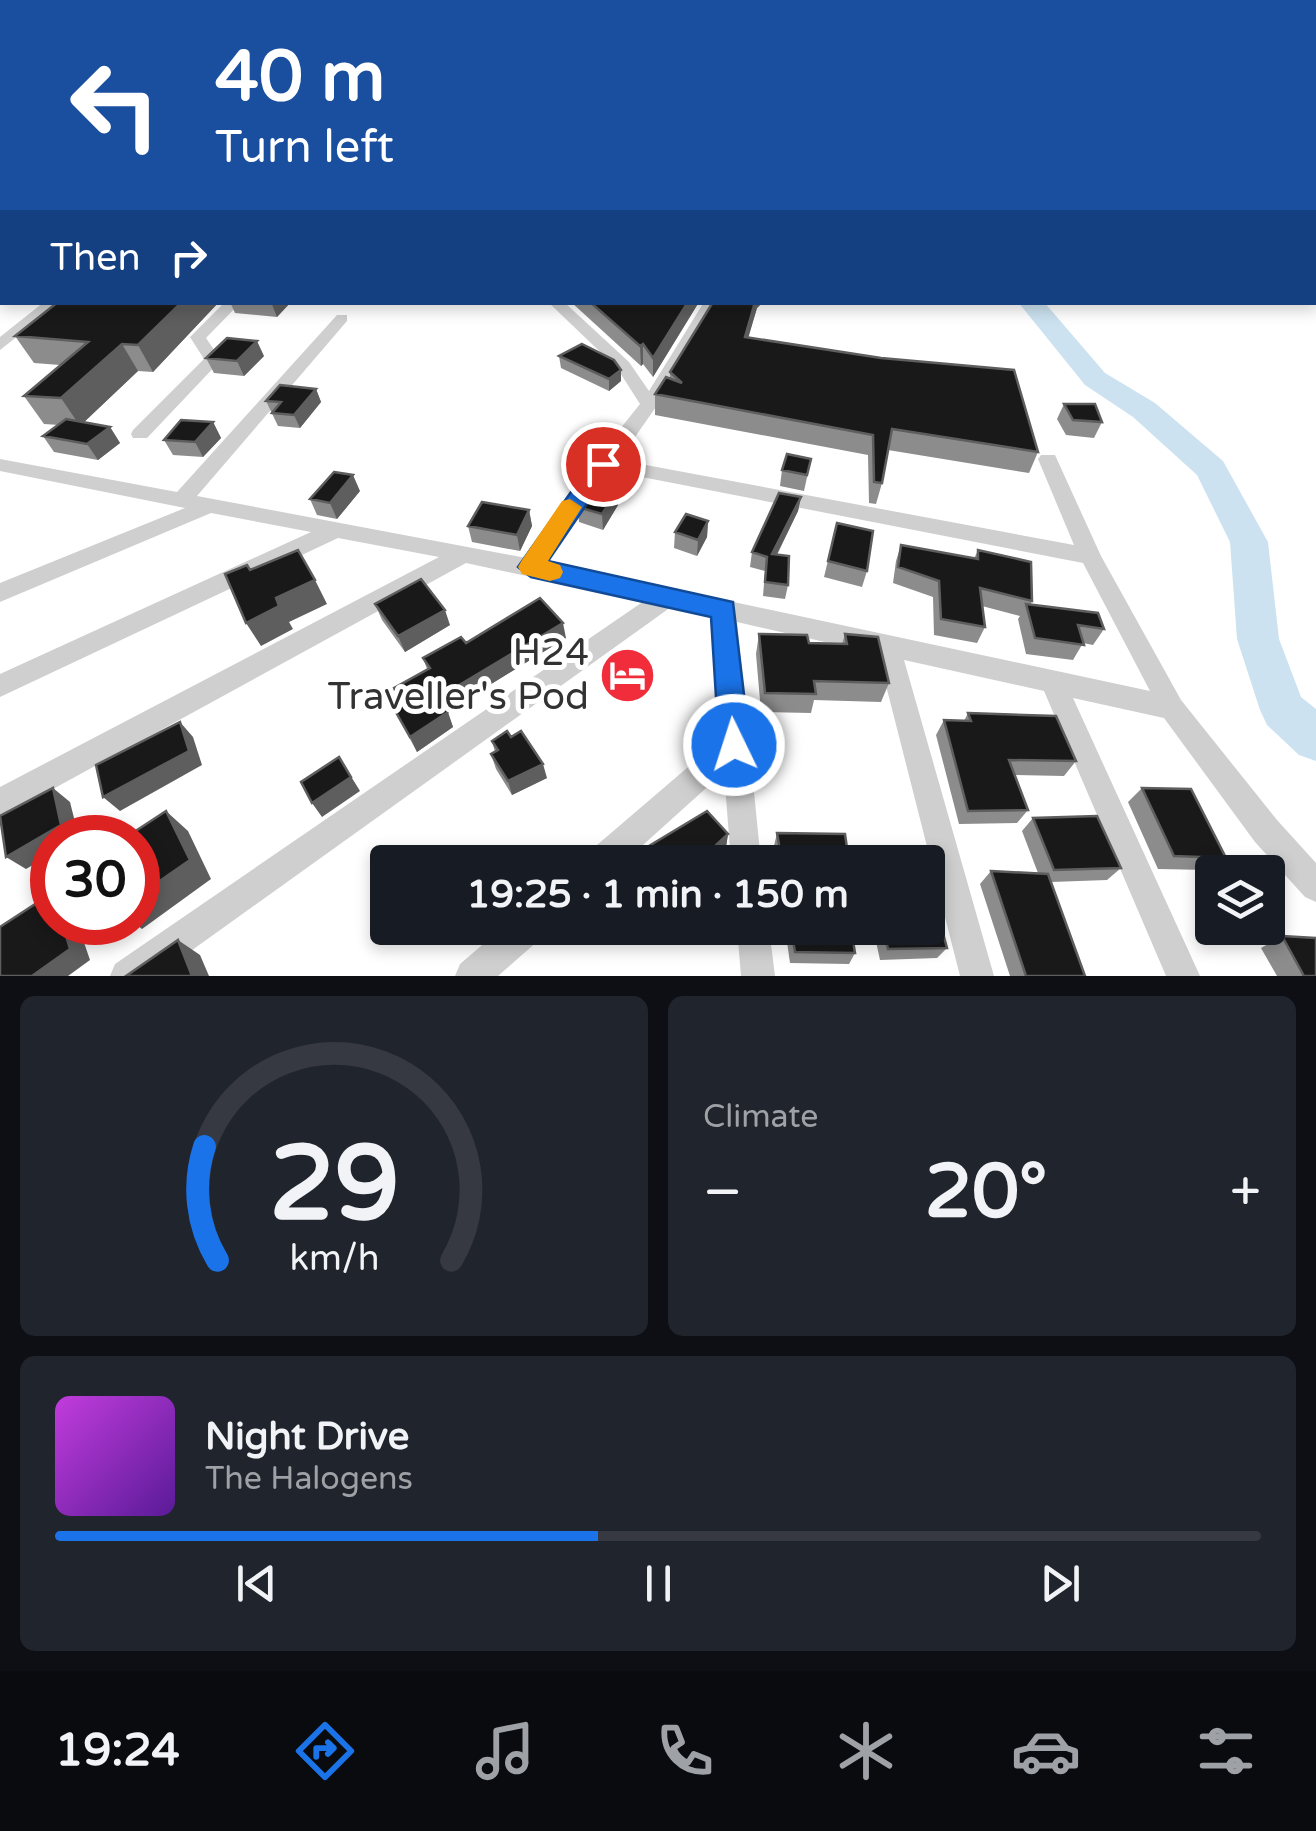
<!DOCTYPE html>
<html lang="en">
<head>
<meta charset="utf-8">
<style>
  :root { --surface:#171b24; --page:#20242c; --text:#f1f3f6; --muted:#9ea1a6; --line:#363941; --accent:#1a73e8 }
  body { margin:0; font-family:"Varela Round",sans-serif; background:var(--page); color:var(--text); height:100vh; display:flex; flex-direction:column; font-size:38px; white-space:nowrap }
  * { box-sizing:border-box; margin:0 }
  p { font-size:32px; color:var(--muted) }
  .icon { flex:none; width:55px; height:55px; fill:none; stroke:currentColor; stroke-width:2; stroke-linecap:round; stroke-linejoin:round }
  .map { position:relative; height:976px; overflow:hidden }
  .details { display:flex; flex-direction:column; gap:20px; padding:20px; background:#0d0f14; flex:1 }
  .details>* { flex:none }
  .guide { position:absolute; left:0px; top:0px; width:1318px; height:305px; box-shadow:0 5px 15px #0003; background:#1a4fa0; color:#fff; overflow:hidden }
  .fabs { position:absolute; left:1195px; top:855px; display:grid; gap:20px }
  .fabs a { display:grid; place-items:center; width:90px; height:90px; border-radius:10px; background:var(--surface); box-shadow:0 5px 15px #0003; font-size:50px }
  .speed { position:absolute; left:30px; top:815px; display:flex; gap:20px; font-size:50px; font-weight:700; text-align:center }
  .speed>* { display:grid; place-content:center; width:130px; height:130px; border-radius:50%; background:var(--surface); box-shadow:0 5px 15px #0003; line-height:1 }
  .speed .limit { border:15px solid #d22; background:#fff; color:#111 }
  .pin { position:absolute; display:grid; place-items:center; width:85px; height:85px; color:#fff; margin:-42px; border:5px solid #fff; border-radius:50%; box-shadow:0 2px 10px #0007 }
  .me { position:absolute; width:110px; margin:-55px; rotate:356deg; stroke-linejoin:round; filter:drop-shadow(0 0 8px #0008) }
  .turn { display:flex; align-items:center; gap:35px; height:210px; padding:0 50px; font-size:45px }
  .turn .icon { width:130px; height:130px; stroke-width:2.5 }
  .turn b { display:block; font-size:70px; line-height:85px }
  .then { display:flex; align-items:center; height:95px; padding:0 50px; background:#0003; gap:20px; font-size:38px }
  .big { font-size:75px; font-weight:700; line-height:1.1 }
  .details .tile { flex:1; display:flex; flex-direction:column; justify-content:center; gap:15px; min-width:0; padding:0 35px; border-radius:15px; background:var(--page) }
  .details .dial { align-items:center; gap:0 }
  .dial svg { height:260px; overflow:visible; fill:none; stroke:var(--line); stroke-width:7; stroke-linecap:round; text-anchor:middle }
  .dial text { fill:var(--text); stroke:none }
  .song { display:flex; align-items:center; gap:30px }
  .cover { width:120px; height:120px; border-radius:15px; background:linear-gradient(135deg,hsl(290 70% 55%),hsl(270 70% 35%)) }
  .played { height:10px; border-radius:5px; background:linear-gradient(90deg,var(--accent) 45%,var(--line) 45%) }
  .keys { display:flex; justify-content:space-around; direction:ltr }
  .heat { display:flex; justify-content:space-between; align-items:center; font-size:55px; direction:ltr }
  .details .tiles { flex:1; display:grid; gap:20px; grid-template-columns:1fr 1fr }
  .tile:last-child { grid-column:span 2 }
  .trip { position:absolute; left:370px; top:845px; width:575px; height:100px; border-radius:10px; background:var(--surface); box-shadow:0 5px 15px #0003; font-weight:700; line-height:100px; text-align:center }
  .tab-bar { display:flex; height:160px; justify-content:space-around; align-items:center; background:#090b0e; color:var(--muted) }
  .tab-bar .icon { width:70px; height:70px }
  .tab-bar .current { color:var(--accent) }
  .tab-bar b { font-size:45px; color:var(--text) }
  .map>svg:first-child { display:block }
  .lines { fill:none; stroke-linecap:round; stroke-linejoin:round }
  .river { fill:#cce2f0; fill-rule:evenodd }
  .minor { fill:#cfcfcf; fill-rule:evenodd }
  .trunk { fill:#a2a2a2; fill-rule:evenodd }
  .wall { fill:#8c8c8c }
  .shaded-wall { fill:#5e5e5e }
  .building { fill:#191919; stroke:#5e5e5e; stroke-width:2.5 }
  .route { fill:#1a73e8; stroke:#114b97; stroke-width:2.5 }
  .slow { fill:#f59e0b }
  .labels { text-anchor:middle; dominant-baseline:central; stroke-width:10; stroke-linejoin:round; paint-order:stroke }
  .near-poi-label { font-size:38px; fill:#323232; stroke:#fff; text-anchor:end }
</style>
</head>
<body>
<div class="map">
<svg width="1316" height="976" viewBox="0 0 1316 976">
  <rect width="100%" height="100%" fill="#fff"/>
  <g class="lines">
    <path class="river" d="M1018,302H1044L1105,373L1155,403L1223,461L1268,542L1279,639L1301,697L1316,709V761L1299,755L1267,725L1260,710L1237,639L1230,542L1197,475L1133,417L1085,385Z"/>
    <path class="minor" d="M1315,182H1316V188H1315Z
      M44,302H61L0,350V337Z
      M225,302H241L206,338L221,360L147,438H133L131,434L133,430L204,359L190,337Z
      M548,302H564L629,362L649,391L704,302H719L658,404L619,460L1074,545L1038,459L1041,455H1055L1101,556L1181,700L1277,820L1316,863V902L1305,897L1255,842L1164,718L1073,698L1200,976H1166L1044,691L904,660L994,976H960L878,654L737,622L761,862H731L724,772L624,862H586L590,851L722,738L713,616L671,607L156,976H110L115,964L644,601L466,563L0,818V787L439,557L338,538L0,697V674L311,532L211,513L0,602V583L185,508L0,471V459L177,492L337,315H347V321L197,496L526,558L596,459L640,404L617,368ZM611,471L1083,563L1150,691L547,562Z
      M502,928H543L539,940L498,976H455L460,964Z
      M737,928H769L775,976H741Z"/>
    <path class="trunk" d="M2,284V298L0,299V285Z"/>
  </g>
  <path class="wall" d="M219,302L153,372L138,371L84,422L110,427L120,443L98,460L54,452L43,436L59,425L44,424L24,396L60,365L34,363L15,336Z
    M230,302H291L277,317L235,313Z
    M571,302H699L653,377L643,364L641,366Z
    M713,302H763L757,308L748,337L1038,452L1029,473L888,450L882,483L876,504L869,503L868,455L655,415V394L670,378V372Z
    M264,356L244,376L214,373L206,358Z
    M559,356L621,370V381L609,391L561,368Z
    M316,389L321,402L300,428L278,426L266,401Z
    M1064,404L1102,422L1094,438L1066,435L1057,419Z
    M213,422L221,438L203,457L173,455L164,440Z
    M811,459L804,491L780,486L782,470Z
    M360,491L337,519L317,515L310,499Z
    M801,497L798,511L777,555L788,585L785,599L763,596L765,571L750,567L752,552Z
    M618,505L603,530L579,522L578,507Z
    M529,510L532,526L520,551L472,542L468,526Z
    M708,521L707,537L697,556L674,548L675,532Z
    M837,523L867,571L862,587L824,577Z
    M901,545L974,559L978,550L1032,601L1031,604L1104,629L1093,645L1083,643L1073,660L1026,654L1018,619L1020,616L982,606L985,627L977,643L934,635L933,597L893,583L896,561Z
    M375,604L450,625L405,652L382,620Z
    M759,634L809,643L842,644L845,634L889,683L881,702L814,700L811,713L761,712L756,654Z
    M566,638L447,711L453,727L417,752L385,693L427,669L423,658L466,643Z
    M968,713L1076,761L1064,776L1015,775L1028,810L1017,823L959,824L936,735L944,720L964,721Z
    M492,741L547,778L512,795L496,769L491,754L495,752Z
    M1142,788L1226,858L1208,870L1158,869L1128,802Z
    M1033,818L1121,868L1107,880L1051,882L1085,976H1010L980,884L991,871L1038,873L1022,831Z
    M777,833L849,862H776L774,846Z
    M728,834L726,847L710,862H645L644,849Z
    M785,928H851L855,953L849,964L790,963Z
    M873,928H928L947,948L937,958L880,960Z
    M1282,936L1316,976H1277L1261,948Z"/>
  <path class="shaded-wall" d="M0,216H2V239H0Z
    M182,302H219L153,372L138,345Z
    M271,302H291L277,317Z
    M688,302H699L653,377V358Z
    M755,302H763L757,308L743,356L745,337Z
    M257,341L264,356L244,376L237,361Z
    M122,344L138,371L80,426L61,398Z
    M643,344V364L641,366L640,346Z
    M621,370V381L609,391V379Z
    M316,389L321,402L300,428L294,415Z
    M213,422L221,438L203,457L195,442Z
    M110,427L120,443L98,460L87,444Z
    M353,475L360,491L337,519L330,503Z
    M618,489V505L603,530L602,514Z
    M801,497L798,511L770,568L772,554Z
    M529,510L532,526L520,551L517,535Z
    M708,521L707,537L697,556L698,540Z
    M315,580L327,604L289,622L293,629L261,646L246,623L276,598Z
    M445,610L450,625L405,652L398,636Z
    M563,623L566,638L444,713L438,698Z
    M448,712L453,727L417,752L410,737Z
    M180,722L193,737L202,765L120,811L103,797Z
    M339,757L360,791L322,817L312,803Z
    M543,764L547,778L512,795L508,781Z
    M53,788L70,802L79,838H52V854L26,869L6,857Z
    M166,811L188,831L211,879L142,929L133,922H138V896Z
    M728,834L726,847L710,862H698Z
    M62,922H77L90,960L68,976H32Z
    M178,940L200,955L209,976H192Z"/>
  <path class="building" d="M0,178L2,182V216H0Z
    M58,302H182L138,345L122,344L61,398L24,396L88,342L15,336Z
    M590,302H688L653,358L643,344L640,346Z
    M713,302H755L745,337L881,358L1014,370L1038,452L892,429L882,483L874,482L873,435L655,394L666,377L682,383L670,372Z
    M227,338L257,341L237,361L206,358Z
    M582,344L614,360L621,370L609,379L559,356Z
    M280,385L316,389L294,415L272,413L281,402L266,401Z
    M1064,404H1095L1102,422L1073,420Z
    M66,419L110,427L87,444L43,436Z
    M181,420L213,422L195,442L164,440Z
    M787,454L811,459L807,475L782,470Z
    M334,472L353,475L330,503L310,499Z
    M595,483L618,489L602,514L578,507Z
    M779,493L801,497L772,554L789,556L788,585L765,582L767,557L752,552Z
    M482,502L529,510L517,535L468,526Z
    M686,514L708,521L698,540L675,532Z
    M837,523L873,531L867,571L828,561Z
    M901,545L978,559V550L1031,562L1032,601L980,588L985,627L941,619L939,581L898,567Z
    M298,550L315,580L276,598L279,606L246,623L225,574L247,565L250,570Z
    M421,579L445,610L398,636L375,604Z
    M540,598L563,623L438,698L448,712L410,737L385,693L430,668L423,658L461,637L466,643Z
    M1026,604L1098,613L1104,629L1078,625L1084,645L1035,638Z
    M759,634L807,635L809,643L847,644L845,634L878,637L889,683L814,681L816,694L765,693Z
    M968,713L1056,716L1076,761L1009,760L1028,810L968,811L944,720L971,721Z
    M180,722L189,751L103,797L96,765Z
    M507,731L511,737L521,731L543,764L508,781L491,754L498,750L492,741Z
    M339,757L351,777L312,803L301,782Z
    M53,788L61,825L6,857L0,816Z
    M1142,788L1191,789L1226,858L1174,856Z
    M166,811L190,860L138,896V838H125Z
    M707,811L728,834L698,862H656L644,849Z
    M1097,816L1121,868L1054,870L1033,818Z
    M777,833L845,834L849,862H782Z
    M991,871L1048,874L1085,976H1026Z
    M928,890H931L947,948L888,949L883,928H928Z
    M52,893V922H62L70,949L32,976H0V927Z
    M791,928H851L855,953L795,952Z
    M1282,936L1316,938V976H1304Z
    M178,940L192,976H126Z"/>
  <linearGradient id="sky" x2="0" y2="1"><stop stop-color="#9dc6eb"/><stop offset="0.56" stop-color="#fff"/><stop offset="1" stop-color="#fff" stop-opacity="0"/></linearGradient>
  <rect width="1316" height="309" fill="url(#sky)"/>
  <path class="route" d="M603,456L614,464L548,561L733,602L750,745L745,756L734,760L723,756L719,745L711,617L531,577L518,567L595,458Z"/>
  <path class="slow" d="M570,499L582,507L548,561L560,565L563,572L560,578L550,581L522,574L518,567L522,560L562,501Z"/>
  <defs>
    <symbol id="hotel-disc" viewBox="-11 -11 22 22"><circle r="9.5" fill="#f12c3b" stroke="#fff"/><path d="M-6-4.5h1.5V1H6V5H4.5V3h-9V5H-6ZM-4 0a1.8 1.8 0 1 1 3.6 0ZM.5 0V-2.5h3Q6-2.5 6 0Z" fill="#fff"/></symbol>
  </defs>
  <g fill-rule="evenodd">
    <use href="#hotel-disc" x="596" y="644" width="63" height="63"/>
  </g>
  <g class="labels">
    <g class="near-poi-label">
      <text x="589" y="653">H24<tspan x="589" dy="44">Traveller's Pod</tspan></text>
    </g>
  </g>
</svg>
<div class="fabs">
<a><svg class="icon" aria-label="layers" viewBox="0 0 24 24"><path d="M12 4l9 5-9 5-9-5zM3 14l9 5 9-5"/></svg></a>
</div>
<div class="speed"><div class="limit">30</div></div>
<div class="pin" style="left:603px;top:464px;background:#d93025"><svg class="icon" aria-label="arrive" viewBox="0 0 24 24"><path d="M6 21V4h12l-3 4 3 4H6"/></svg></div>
<svg class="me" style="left:734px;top:745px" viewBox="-20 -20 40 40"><circle r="17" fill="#1a73e8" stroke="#fff" stroke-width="3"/><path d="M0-11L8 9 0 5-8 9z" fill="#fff"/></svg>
<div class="trip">19:25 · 1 min · 150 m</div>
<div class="guide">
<div class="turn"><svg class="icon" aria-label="left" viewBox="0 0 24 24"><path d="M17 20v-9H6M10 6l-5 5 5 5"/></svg><div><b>40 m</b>Turn left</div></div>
<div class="then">Then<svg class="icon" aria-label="right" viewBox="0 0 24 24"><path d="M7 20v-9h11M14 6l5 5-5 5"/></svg></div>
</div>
</div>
<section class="details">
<div class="tiles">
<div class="tile dial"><svg viewBox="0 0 100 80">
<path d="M14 69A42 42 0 1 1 86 69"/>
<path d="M14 69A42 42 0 0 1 10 34" stroke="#1a73e8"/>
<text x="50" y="56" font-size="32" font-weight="700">29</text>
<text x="50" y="72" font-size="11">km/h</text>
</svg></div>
<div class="tile"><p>Climate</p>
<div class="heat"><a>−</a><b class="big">20°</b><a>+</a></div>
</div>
<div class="tile">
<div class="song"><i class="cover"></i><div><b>Night Drive</b><p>The Halogens</p></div></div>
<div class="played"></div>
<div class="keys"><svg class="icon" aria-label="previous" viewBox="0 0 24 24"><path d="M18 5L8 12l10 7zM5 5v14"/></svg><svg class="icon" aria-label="pause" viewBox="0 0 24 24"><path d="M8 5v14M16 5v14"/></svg><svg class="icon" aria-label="next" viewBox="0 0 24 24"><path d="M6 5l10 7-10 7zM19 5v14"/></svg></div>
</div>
</div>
</section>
<nav class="tab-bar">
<b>19:24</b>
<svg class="icon current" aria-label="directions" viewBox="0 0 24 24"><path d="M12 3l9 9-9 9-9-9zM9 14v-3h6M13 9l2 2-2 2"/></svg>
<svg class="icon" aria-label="music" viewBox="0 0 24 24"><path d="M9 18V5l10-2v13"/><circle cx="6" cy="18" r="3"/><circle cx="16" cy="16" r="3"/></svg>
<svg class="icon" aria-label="phone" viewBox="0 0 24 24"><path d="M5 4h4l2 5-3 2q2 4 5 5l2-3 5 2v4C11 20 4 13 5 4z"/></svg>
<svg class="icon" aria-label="climate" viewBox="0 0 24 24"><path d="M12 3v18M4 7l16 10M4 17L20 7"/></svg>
<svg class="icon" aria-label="car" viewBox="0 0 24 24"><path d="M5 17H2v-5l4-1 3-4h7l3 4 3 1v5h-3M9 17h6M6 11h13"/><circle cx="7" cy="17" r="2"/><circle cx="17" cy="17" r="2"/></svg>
<svg class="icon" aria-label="filters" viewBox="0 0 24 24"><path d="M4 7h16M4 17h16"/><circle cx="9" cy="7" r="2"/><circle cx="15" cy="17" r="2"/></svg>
</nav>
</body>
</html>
